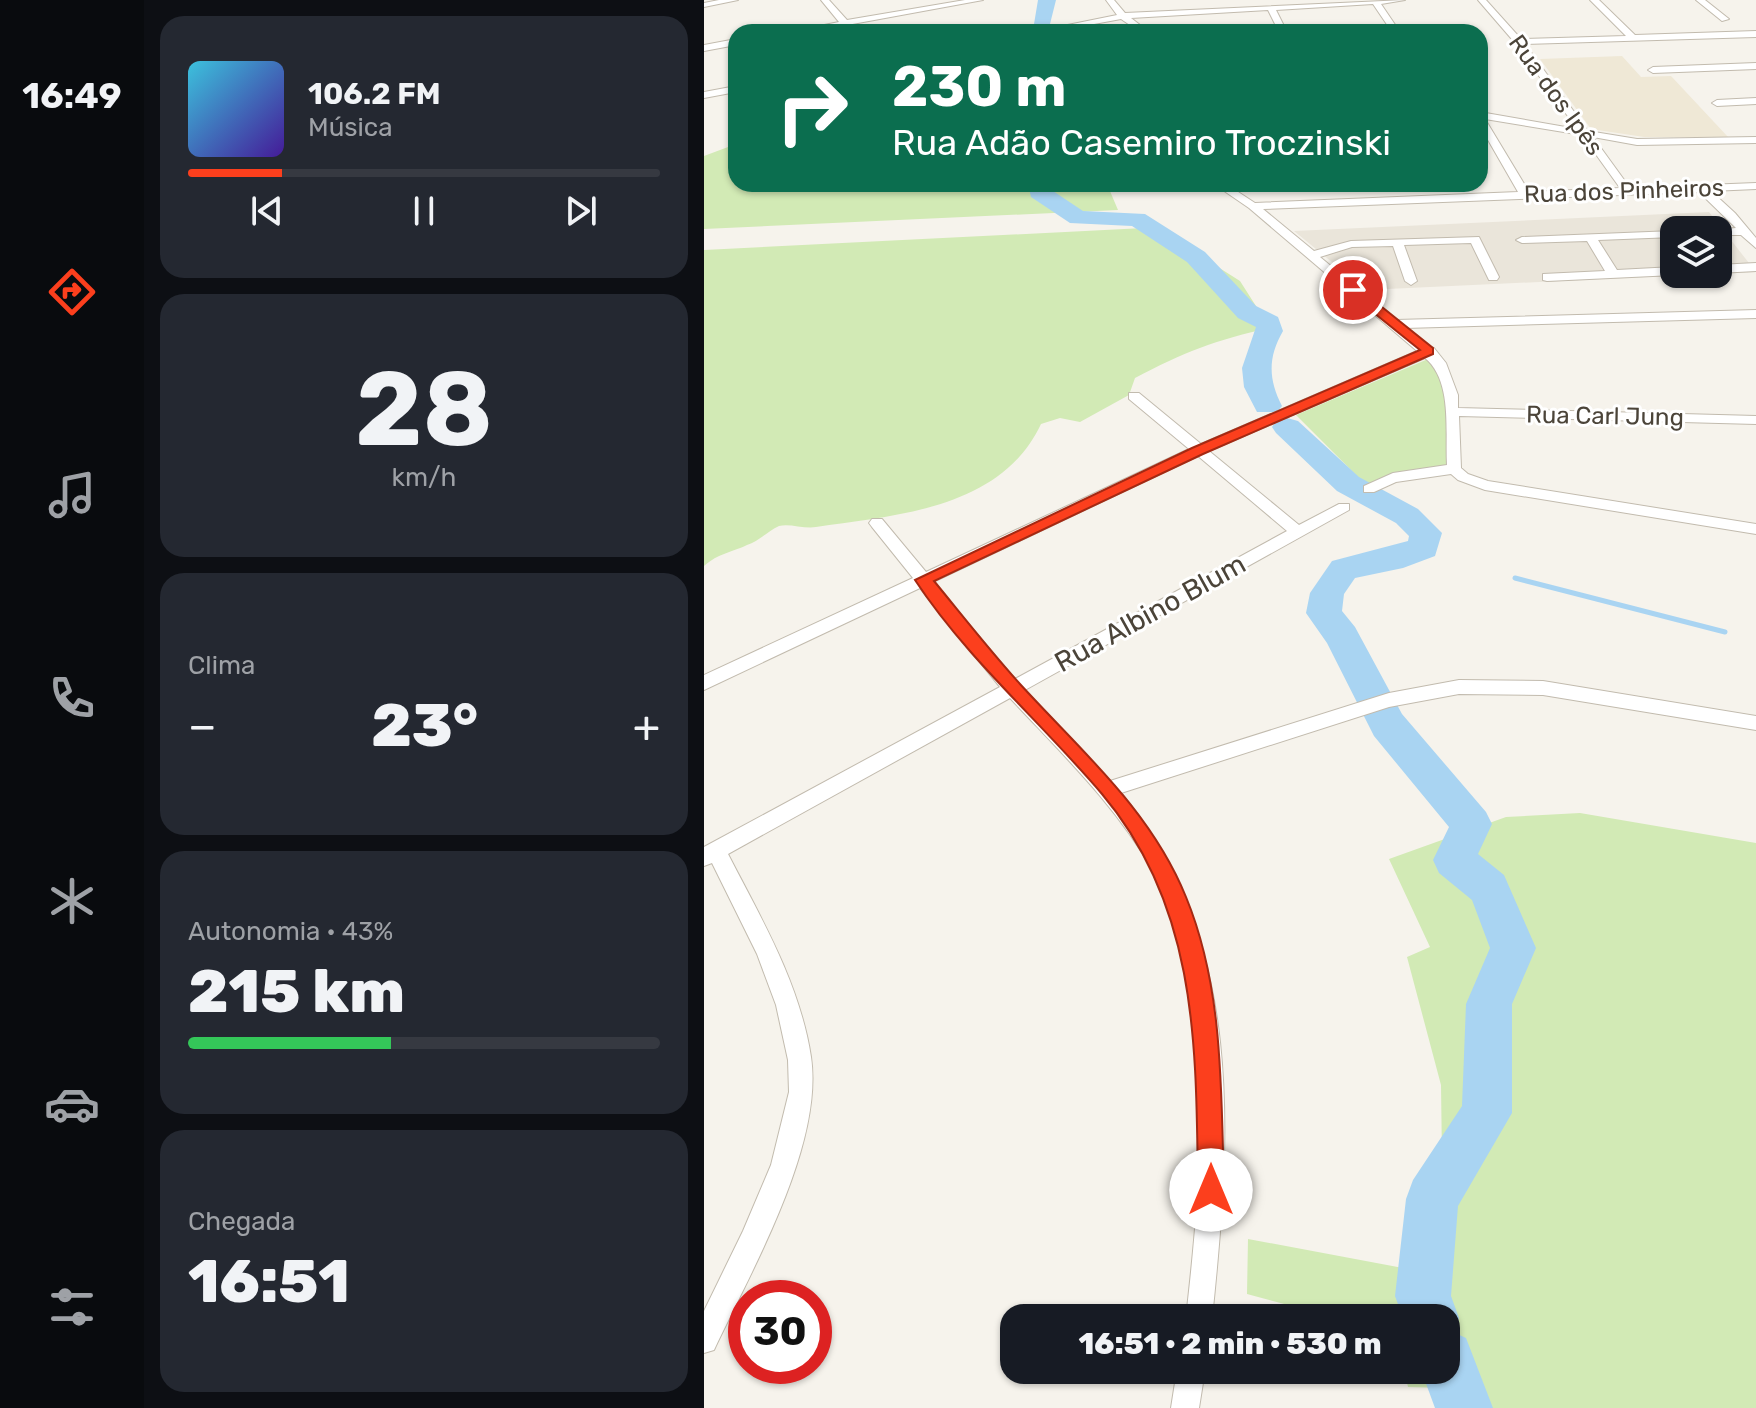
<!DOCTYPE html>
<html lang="pt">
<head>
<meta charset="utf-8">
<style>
  :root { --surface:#171b24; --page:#242831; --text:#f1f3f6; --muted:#9ea1a6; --line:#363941; --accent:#fc3f1d }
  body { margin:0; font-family:Rubik,sans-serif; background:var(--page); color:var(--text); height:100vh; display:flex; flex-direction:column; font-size:30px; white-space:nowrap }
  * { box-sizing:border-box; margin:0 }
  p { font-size:26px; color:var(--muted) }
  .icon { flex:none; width:44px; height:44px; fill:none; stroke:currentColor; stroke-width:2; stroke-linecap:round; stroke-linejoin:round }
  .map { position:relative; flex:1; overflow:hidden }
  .side { display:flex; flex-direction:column; gap:16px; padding:16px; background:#0d0f14; width:560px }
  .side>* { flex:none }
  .banner { position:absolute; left:24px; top:24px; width:760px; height:168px; border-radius:24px; box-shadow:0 2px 6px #0004; background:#0b6e4f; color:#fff; overflow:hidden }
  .buttons { position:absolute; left:956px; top:216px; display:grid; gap:16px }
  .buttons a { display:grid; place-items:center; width:72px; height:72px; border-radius:16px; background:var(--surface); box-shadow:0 2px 6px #0004; font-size:40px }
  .speed { position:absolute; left:24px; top:1280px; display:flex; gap:16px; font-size:40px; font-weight:700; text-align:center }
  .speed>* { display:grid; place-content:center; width:104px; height:104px; border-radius:50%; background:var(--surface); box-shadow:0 2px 6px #0004; line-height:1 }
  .speed .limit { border:12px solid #d22; background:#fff; color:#111 }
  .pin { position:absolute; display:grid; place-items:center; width:68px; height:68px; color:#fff; margin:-34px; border:4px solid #fff; border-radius:50%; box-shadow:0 2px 8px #0007 }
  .me { position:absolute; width:88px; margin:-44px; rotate:0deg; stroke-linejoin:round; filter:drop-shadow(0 0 6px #0008) }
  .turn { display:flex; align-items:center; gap:28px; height:168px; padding:0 32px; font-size:36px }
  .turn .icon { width:104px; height:104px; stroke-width:2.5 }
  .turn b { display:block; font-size:56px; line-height:68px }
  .big { font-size:60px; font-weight:800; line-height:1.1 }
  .side .widget { flex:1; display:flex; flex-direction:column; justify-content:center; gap:12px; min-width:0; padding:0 28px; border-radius:24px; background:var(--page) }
  .side .dial { align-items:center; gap:0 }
  .dial b { font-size:104px; line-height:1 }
  .song { display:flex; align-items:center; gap:24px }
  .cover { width:96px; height:96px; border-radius:12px; background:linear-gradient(135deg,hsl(190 70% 55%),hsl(260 70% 35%)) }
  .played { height:8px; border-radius:4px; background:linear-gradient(90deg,var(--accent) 20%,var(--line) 20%) }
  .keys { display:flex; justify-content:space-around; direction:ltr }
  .heat { display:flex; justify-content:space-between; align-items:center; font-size:44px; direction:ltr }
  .charge { height:12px; border-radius:6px; background:linear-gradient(90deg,#34c759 43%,var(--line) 0) }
  .trip { position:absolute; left:296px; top:1304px; width:460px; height:80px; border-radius:24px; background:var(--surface); box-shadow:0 2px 6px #0004; font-weight:800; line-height:80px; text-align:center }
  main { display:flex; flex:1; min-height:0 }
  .tabs { display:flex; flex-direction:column; width:144px; justify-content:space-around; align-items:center; background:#090b0e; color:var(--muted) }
  .tabs .icon { width:56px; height:56px }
  .tabs .current { color:var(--accent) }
  .tabs b { font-size:36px; color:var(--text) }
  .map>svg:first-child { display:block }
  .residential { fill:#eae5da }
  .education { fill:#efe8d6 }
  .green { fill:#d2eab5 }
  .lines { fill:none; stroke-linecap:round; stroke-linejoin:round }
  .stream { stroke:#a9d4f2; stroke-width:5 }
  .river { fill:#a9d4f2; fill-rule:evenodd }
  .minor-casing { stroke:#c2bbae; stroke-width:2 }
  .minor { fill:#fff; fill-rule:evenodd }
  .route { fill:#fc3f1d; stroke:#a42913; stroke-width:2 }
  .labels { text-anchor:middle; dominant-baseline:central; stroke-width:6; stroke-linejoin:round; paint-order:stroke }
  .far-street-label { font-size:24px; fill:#4b4439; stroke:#fff }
  .street-label { font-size:28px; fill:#4b4439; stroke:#fff }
</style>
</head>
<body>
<main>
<nav class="tabs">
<b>16:49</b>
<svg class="icon current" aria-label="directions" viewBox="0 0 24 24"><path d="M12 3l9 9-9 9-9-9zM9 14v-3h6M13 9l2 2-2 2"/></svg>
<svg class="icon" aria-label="music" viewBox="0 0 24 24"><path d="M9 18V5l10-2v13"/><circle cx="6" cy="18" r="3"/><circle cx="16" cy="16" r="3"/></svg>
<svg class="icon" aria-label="phone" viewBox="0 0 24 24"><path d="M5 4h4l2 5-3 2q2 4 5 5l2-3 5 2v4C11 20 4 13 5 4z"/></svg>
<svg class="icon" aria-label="climate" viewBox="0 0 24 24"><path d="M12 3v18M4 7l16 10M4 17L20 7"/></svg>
<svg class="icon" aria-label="car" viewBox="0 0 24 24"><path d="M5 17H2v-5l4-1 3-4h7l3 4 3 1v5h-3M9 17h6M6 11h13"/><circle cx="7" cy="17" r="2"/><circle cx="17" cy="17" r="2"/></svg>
<svg class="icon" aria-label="filters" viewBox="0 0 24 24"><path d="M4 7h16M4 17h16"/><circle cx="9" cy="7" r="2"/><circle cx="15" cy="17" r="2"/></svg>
</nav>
<section class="side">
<div class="widget">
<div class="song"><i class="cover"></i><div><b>106.2 FM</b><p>Música</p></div></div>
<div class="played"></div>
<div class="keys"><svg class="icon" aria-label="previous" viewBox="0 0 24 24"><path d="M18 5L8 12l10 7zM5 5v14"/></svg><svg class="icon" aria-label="pause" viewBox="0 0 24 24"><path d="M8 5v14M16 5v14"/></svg><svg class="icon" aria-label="next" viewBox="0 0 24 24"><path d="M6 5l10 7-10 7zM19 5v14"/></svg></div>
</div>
<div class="widget dial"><b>28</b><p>km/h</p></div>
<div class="widget"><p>Clima</p>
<div class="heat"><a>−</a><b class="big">23°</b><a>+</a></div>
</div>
<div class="widget"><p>Autonomia · 43%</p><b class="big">215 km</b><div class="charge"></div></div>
<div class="widget"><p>Chegada</p><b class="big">16:51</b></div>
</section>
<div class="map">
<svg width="1052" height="1408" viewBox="0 0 1052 1408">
  <rect width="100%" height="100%" fill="#f6f3ec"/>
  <path class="residential" d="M1005,212L1052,272L1014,274V230H970V274H1005L662,290L590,231Z"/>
  <path class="education" d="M918,56L937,77L967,76L1024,137H940L887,129L836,59Z"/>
  <path class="green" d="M32,144V184H403L414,210L0,229V156Z
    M440,228L476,243L536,281L566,328C514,339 478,353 431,378L425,395L376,422L356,418L337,424C297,509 193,515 112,527C100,529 85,523 75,526C64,531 55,541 43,545C26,553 15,553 0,566V250Z
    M724,359C748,388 743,431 745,467L684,476L662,485L592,415Z
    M876,813L1052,843V1408H749L739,1388L704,1387L700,1370H742V1318H633L543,1294L544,1239L699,1268L738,1160L737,1085L703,957L726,947L685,859L802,817Z"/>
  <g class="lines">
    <path class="stream" d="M719,548L728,551
      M811,578L1021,632"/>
    <path class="river" d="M334,0H352L345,28L339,29L330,24Z
      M324,184H346V189L379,211L441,214L501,252L552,306L574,317L579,331C564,357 564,379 578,406L573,412H553L540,387L538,368L552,327L534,318L483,262L428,226L366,223L327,197Z
      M583,418L594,421L655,477L714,509L738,533L731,556L699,568L651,578L640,594L638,611L651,627L698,714L782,812L788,824L774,854L800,875L832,948L808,1004V1113L754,1206L747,1296L755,1318L749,1332L762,1338L789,1408H731L717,1370H742V1318H699L691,1296L702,1199L709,1180L758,1106L762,1004L786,948L768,900L735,873L729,860L745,827L670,736L623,643L602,613L606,593L628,561L704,541L705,536L692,523L633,491L572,433L568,427L572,421Z"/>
    <defs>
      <path id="minor" d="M15,0H34L0,7V3Z
        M117,0H125L143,20L261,0H279L105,32H86L135,22Z
        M402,0H410L421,13L701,0L677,4L696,32H688L669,4L572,10L583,32H575L564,10L427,18L445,32H436L417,19L347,32H329L413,15Z
        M774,0H782L817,39L922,36L886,0H895L931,35L1052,31V37L821,44L884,131L933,139L1052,137V143L933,145L889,137L926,188L1052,183V189L1007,191L1031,213L1052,238V248L1037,235H1014V230H1010L1032,228L995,192L559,209L610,251L647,241L775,237L795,277L793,280H785L767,243L700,245L713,281L707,285L701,281L689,246L648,247L616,257L692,320L1052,310V318L701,328L724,347L730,348L742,363L754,395V408L1052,416V424L755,416L757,468L764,474L784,481L1052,524V534L781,490L754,480L747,474L692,482L670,492H660V486L689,473L743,465C741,432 749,381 721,358L505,451L595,525L635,504H645V510L321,690L406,781L685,693L755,680L839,681L1052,716V730L839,695L755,694L685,707L417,793C541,941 527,1137 508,1318H482C497,1185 516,992 449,871C412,805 357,753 306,698L24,854C57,918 96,984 107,1057C120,1145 47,1271 10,1350L0,1353V1311L39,1231L67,1165L85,1092L84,1060L72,1005L53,954L8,863L0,866V847L296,687L216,588L0,690V675L209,578L168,527L165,523L168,519H178L222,572L485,449L425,399V393H435L497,444L713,351L545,208L510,184H522L551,203L814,192L776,126V112L873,129L812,44ZM781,119L878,135L916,188L825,192ZM494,456L583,531L311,679L229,582Z
        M992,0H1001L1025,19L1018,21Z
        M32,39V45L0,51V45Z
        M1052,63V69L949,73L944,70L949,67Z
        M32,86V92L0,98V92Z
        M1052,98V104L1013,106L1008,103L1013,100Z
        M970,231V237L894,240L913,270L970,267L972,274L970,275L843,281L839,280V274L901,271L883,241L818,243L812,240L818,237Z
        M1052,263V271L1014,273V265Z
        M473,1370H501L495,1408H467Z"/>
    </defs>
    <use href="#minor" class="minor-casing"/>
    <use href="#minor" class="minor"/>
  </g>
  <path class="route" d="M644,287H653L729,348V354L499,454L230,581C258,615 286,651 316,684C377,751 447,810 482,897C520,989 517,1093 520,1190L516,1199L507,1203L498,1199L494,1190C492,1049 495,909 398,794C337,722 263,659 211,580L488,448L716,350L644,292Z"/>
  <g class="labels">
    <g class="far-street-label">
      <text transform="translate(852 95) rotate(54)">Rua dos Ipês</text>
      <text transform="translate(920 191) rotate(-2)">Rua dos Pinheiros</text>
      <text transform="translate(901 416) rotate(1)">Rua Carl Jung</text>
    </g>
    <g class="street-label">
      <text transform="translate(446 613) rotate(-29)">Rua Albino Blum</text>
    </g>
  </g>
</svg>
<div class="buttons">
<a><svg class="icon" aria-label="layers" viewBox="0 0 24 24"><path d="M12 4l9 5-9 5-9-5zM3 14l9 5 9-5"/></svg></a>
</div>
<div class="speed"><div class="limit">30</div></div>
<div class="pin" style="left:649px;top:290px;background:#d93025"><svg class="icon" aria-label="arrive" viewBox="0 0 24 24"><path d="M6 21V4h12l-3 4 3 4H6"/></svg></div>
<svg class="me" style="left:507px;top:1190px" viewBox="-20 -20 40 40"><circle r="19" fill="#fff"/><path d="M0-13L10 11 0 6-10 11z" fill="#fc3f1d"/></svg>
<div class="trip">16:51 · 2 min · 530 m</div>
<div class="banner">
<div class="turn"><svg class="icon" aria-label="right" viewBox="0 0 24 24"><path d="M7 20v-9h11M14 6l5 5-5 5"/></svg><div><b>230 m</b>Rua Adão Casemiro Troczinski</div></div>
</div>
</div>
</main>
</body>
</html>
